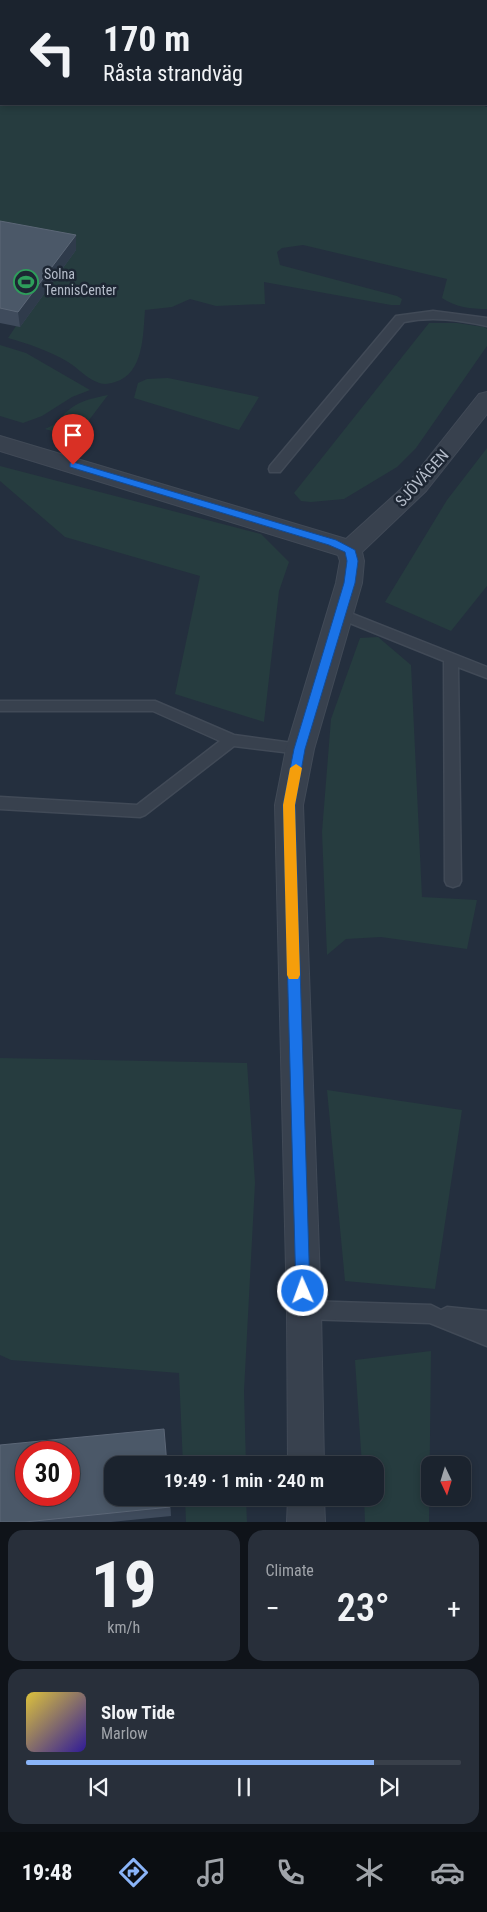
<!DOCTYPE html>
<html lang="en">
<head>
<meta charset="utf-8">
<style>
  :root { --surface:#1b232e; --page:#282f3a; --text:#f1f3f6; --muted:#a0a4aa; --line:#39404a; --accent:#8ab4f8 }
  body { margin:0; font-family:"Roboto Condensed",sans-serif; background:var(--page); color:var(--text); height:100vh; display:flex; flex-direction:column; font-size:19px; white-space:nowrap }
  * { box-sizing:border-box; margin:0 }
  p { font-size:16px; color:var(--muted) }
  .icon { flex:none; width:28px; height:28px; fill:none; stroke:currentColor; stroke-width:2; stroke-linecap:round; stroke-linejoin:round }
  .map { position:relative; height:1522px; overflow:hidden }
  .details { display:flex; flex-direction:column; gap:8px; padding:8px; background:#0f1319; flex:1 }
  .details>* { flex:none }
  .hud { position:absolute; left:0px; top:0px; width:488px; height:105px; box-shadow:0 2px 8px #0003,0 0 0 1px var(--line); background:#1b232e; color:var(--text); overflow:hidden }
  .needle { width:32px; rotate:176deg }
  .buttons { position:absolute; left:421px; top:1456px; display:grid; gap:10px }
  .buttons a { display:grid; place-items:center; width:50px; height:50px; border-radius:10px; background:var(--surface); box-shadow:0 2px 8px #0003,0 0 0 1px var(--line); font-size:25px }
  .speed { position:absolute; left:15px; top:1441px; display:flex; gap:10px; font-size:25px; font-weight:700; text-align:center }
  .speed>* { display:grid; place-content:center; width:65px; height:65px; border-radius:50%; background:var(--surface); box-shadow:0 2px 8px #0003,0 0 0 1px var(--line); line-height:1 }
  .speed .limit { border:8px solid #d22; background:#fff; color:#111 }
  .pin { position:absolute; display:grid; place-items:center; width:42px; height:42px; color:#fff; margin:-51px -21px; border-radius:50% 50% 50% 0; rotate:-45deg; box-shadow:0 0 5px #0007 }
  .pin .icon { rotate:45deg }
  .me { position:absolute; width:55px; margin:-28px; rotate:358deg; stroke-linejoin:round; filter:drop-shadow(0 0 4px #0008) }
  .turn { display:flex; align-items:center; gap:18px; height:105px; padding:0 20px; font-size:22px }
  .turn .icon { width:65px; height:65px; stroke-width:2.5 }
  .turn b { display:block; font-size:35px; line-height:42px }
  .big { font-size:38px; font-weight:600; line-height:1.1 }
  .details .widget { flex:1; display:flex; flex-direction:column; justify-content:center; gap:8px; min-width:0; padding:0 18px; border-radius:15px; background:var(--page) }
  .details .dial { align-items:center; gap:0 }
  .dial b { font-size:65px; line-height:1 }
  .song { display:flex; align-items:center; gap:15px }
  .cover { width:60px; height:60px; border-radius:8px; background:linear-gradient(135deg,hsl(50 70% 55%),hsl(250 70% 35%)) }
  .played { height:5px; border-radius:2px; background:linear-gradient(90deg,var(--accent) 80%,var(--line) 80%) }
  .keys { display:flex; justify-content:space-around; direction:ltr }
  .heat { display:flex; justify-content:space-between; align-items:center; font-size:28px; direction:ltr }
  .details .tiles { flex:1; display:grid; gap:8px; grid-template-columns:1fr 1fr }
  .widget:last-child { grid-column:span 2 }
  .trip { position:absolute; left:104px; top:1456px; width:280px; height:50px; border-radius:15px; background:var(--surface); box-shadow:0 2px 8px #0003,0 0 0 1px var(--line); font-weight:600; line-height:50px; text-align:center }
  .tab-bar { display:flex; height:80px; justify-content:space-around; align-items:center; background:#0b0e12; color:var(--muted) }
  .tab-bar .icon { width:35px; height:35px }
  .tab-bar .current { color:var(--accent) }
  .tab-bar b { font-size:22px; color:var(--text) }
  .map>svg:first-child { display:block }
  .green { fill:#263c3f; fill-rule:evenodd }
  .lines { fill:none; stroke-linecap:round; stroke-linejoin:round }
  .stream { fill:#17263c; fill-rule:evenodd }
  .lane-casing { stroke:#414a57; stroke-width:3 }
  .street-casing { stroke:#414a57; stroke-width:2 }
  .lane { fill:#38414e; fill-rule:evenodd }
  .street { fill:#38414e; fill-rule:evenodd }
  .wall { fill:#3f4b5c }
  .shaded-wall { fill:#2f3b4b }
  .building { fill:#4b5868; stroke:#5c6777; fill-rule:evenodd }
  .route { fill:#1a73e8; stroke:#114b97 }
  .slow { fill:#f59e0b }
  .labels { text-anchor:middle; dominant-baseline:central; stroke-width:5; stroke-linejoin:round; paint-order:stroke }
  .far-poi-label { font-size:14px; fill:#b4bcc9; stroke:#1d2633; text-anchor:start }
  .street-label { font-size:16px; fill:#b4bcc9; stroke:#1d2633 }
</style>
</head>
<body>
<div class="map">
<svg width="487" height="1522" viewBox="0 0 487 1522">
  <rect width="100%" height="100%" fill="#242f3e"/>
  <path class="green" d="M0,0H487V309C471,309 455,307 442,298L447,279L303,245L282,248L277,252L280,265L397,296L402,299L400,305H391L264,282L265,304L216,306L190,299L172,307L145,310C143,334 144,374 115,382C110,384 102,385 97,382C86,378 78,368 68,362C50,351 29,344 8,338L16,326L0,235ZM1,1H486V104H1Z
    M429,323H457L484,327L487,329V346L416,448L397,467L344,499L311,502L301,501L294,493Z
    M0,345L26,353L90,390L72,397L42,416L23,423L0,416Z
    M167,378H168L259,397L239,430L134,398L138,383L147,379Z
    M108,395L80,432L73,437L45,429C60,423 59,417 70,409C81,400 94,398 108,395Z
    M487,448V586L451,631L385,602L447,500Z
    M0,466L261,534L289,562L279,591L264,722L175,694L200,576L65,537L0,481Z
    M378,637L411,665L422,897L477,900L467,949L381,937L346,939L327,955L322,832L331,719L360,638Z
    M0,1058L247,1063L255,1183L244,1391L246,1465H183L179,1373L11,1360L0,1355Z
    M327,1090L462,1110L435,1289L345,1281Z
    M431,1351L429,1522H365L364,1498H375V1465H362L355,1360Z
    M185,1498H246L247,1522H186Z"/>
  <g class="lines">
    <path class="stream" d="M486,103L487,107L480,104H486Z"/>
    <defs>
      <path id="lane" d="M433,311L487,318V326C459,320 432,316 404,322L280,472H270L269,469L270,466L396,316Z
        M340,609L487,667V678L458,667L461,881L459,885L453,887L447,885L445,881L444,661L335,617L333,614L335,611Z
        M0,701H155L234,735L300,744L305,745L307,749L305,753L300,754L234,746L145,815L140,817L0,809V797L137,805L220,741L153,711H0Z
        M304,1301L431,1305L441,1310L447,1307L487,1311V1346L430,1323L304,1319L297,1316L295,1310L297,1304Z"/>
      <path id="street" d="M487,392V414L426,491L362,552L364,561L362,583L314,749L303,805L321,1310L324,1465H288L287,1310L275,805L286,749L336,583L340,561L338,555L0,451V436L346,539L410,481L479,394Z
        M288,1498H324L325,1522H287Z"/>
    </defs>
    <use href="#lane" class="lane-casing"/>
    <use href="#street" class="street-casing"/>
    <use href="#lane" class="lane"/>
    <use href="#street" class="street"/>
  </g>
  <path class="wall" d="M0,221L76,250L20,327L0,323Z
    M170,1498L171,1516L111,1522H0Z"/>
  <path class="shaded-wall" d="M76,235V250L20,327L18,312Z"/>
  <path class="building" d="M0,221L76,235L18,312L0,308Z
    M164,1429L167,1465H112V1498H170V1507L25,1522H0V1445ZM26,1452H69V1495H26Z"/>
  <path class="route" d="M73,462L336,540L355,550L358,561L355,583L305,749L295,805L310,1291L308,1296L303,1297L298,1296L296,1291L283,805L294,749L344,583L347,561L345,552L329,545L70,467V463Z"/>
  <path class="slow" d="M296,764L302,768L295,805L300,975L298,979H289L287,975L283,805L290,768Z"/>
  <defs>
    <symbol id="stadium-ring" viewBox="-11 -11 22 22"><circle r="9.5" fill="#1d2633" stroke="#2e9e5b" stroke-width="1.5"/><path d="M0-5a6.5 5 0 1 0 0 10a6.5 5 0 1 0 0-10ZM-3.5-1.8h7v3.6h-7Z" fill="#2e9e5b"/></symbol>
  </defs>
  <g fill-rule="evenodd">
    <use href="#stadium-ring" x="12" y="268" width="28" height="28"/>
  </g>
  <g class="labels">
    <g class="far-poi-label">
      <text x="44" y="274">Solna<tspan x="44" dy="16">TennisCenter</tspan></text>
    </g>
    <g class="street-label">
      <text transform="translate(422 478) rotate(-48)">SJÖVÄGEN</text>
    </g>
  </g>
</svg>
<div class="buttons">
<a><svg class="needle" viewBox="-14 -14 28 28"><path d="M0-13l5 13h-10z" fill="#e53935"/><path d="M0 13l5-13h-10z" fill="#a0a4aa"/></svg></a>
</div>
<div class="speed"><div class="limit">30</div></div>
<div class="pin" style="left:73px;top:465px;background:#d93025"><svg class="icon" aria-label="arrive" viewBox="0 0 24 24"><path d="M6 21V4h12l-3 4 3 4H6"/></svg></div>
<svg class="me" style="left:303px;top:1291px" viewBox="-20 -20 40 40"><circle r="17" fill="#1a73e8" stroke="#fff" stroke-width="3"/><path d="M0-11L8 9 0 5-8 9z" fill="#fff"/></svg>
<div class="trip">19:49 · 1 min · 240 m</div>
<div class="hud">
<div class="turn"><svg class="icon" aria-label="left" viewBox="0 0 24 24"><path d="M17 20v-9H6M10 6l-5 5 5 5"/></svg><div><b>170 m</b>Råsta strandväg</div></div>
</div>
</div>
<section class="details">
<div class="tiles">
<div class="widget dial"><b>19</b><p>km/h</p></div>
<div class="widget"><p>Climate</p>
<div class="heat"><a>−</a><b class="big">23°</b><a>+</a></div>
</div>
<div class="widget">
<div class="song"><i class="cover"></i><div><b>Slow Tide</b><p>Marlow</p></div></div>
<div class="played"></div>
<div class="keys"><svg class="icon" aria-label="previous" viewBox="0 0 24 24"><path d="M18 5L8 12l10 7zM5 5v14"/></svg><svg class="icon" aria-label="pause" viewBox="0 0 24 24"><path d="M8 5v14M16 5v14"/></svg><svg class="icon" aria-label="next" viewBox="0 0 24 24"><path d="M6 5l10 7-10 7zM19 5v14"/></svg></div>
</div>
</div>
</section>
<nav class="tab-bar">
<b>19:48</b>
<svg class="icon current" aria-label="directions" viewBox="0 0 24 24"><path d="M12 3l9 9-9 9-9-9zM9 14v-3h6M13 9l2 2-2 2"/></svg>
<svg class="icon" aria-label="music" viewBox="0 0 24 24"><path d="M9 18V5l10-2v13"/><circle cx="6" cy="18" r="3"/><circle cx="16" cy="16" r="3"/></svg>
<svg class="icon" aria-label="phone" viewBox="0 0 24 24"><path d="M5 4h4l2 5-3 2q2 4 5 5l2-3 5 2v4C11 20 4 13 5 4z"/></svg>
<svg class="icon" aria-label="climate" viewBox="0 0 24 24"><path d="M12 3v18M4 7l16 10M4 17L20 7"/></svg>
<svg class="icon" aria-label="car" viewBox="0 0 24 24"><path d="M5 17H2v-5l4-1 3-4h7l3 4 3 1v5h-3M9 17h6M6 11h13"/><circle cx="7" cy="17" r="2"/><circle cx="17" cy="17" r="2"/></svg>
</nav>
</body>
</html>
